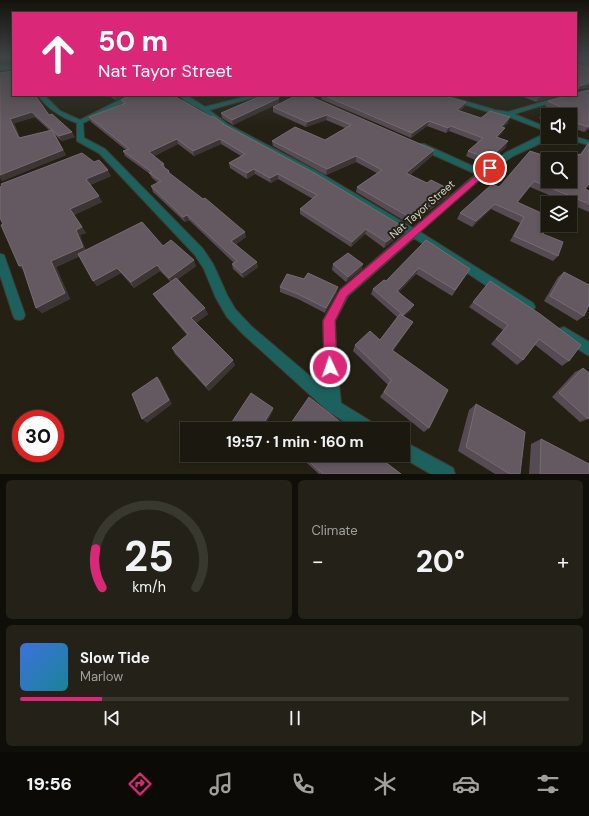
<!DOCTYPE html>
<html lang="en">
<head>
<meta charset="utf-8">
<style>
  :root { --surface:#1b190f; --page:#242218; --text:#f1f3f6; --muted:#a0a09e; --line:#39382f; --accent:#db2777 }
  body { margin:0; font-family:"DM Sans",sans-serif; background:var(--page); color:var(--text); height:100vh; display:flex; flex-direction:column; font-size:15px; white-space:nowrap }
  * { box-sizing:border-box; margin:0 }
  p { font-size:13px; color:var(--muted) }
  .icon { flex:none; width:22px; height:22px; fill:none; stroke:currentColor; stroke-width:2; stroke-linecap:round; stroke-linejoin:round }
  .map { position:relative; height:474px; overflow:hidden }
  .side { display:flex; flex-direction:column; gap:6px; padding:6px; background:#0f0e08; flex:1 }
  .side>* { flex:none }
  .guide { position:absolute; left:12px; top:12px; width:565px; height:84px; border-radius:0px; box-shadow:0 2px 6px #0003,0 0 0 1px var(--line); background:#db2777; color:#fff; overflow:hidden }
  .fabs { position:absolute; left:541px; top:108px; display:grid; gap:8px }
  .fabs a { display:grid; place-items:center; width:36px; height:36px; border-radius:0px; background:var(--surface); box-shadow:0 2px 6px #0003,0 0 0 1px var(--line); font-size:20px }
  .speed { position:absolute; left:12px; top:410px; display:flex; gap:8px; font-size:20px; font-weight:700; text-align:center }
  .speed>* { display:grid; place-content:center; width:52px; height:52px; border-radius:50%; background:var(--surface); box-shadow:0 2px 6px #0003,0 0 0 1px var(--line); line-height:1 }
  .speed .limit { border:6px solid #d22; background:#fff; color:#111 }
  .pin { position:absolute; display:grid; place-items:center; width:34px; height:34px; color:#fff; margin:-17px; border:2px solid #fff; border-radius:50%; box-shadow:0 1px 4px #0007 }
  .me { position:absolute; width:44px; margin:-22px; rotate:357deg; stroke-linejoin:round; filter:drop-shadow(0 0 3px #0008) }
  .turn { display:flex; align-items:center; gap:14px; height:84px; padding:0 20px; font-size:18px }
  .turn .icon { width:52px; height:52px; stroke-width:2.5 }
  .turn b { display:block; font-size:28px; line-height:34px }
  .big { font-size:30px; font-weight:700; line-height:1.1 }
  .side .tile { flex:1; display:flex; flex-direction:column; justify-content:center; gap:6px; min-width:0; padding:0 14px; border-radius:6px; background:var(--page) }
  .side .dial { align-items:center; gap:0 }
  .dial svg { height:104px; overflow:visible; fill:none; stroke:var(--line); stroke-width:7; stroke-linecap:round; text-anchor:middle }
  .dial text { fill:var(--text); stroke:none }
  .song { display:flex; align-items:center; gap:12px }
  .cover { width:48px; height:48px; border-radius:6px; background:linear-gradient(135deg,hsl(220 70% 55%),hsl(190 70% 35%)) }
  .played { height:4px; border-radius:2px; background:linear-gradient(90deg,var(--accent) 15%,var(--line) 15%) }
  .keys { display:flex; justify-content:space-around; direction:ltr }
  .heat { display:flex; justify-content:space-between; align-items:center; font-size:22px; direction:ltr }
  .side .tiles { flex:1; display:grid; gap:6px; grid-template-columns:1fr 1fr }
  .tile:last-child { grid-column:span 2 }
  .trip { position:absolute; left:180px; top:422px; width:230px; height:40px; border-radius:0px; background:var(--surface); box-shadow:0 2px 6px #0003,0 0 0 1px var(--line); font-weight:700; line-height:40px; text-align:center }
  .menu { display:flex; height:64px; justify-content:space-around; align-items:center; background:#0b0a06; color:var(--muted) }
  .menu .icon { width:28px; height:28px }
  .menu .active { color:var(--accent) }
  .menu b { font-size:18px; color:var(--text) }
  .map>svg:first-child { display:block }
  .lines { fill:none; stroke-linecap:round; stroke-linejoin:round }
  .minor-casing { stroke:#403d31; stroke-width:2 }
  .minor { fill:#1c615e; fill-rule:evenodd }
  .wall { fill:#564a53; fill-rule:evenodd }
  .shaded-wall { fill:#3d3434 }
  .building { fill:#645960; stroke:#756c70 }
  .route { fill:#db2777; stroke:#8e194d }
  .labels { text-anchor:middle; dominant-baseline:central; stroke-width:4; stroke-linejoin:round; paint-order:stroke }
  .street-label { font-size:11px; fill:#d3d2c9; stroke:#242114 }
</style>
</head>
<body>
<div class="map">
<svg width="589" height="474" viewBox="0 0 589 474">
  <rect width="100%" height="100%" fill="#242114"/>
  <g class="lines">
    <defs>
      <path id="minor" d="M13,65V69L0,70V66Z
        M38,95H44L60,111L80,120L130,95H138L83,123L84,138L105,149L203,249L213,264L227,295L235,309L251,326L325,389L323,321L325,317L340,290L406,233L316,178L225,127L202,110L184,100L180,95H186L205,107L252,95H262L209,110L229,125L322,174L413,228L476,174L418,148V144H424L481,170L507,152L548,132L507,116L492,113L435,95H444L495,110L508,112L567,95H576L514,114L548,128V137L539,144L513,156L485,175L420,232L533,303L535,307L533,311L529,312L525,311L414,238L348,296L335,321L337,367L341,403L375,424L378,429H356L329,412L243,334L227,317L216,298L204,269L195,255L99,153L77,141V123C60,117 48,109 38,95Z
        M570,135L589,141V145L567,139L566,137H570Z
        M0,254L4,255L5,258L25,315L23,319L19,320L15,319L13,315L0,275Z
        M564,327L589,342V356L559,337L558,333L559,329Z
        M403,441L453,468L455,474H431L398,455H403Z"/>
    </defs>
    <use href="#minor" class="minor-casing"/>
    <use href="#minor" class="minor"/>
  </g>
  <path class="wall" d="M576,58H589V66L578,62L589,87L576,90V91Z
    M13,71L49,115L75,137L62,141L55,135L66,155L2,181ZM35,117L50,131L20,138L14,123Z
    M589,90V129L584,132L570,127V115H548V122L539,118L542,113L553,110L545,106L548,101Z
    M108,95H127L116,100Z
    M297,95L432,156L410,175L427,183L451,190L448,196L411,225L356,192L357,187L377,173L356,162L326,175L273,146L272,141L325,140L345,128L326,120L306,127L273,112V107Z
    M322,95H440L466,102L464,107L460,111L481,118L508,123L503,127L502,133L498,137L506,147L486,165L466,156L468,151L478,142L449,131L446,133L427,126L411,138L321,99Z
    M519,95H562L536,102Z
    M279,98V103L233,125L222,118L221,113Z
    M121,100L211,117L224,124L225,125L403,233L384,248L365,234L351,247L300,214V209L313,199L278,179L271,183L255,174L247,179L230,168L229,163L241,156L221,144L194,156L178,144L154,156L164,164L165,168L169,171L170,174L246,237L236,244L258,267L243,278L233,269L232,264L234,263L189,220L185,222L153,192L151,186L158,183L152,178L150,174L125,156L123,151L126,150L91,122L89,117L122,105Z
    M589,142L585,189L589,191V212L570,204V203H568L530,187L518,202L543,234L558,256L553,261L510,241L520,223L491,209L472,227L457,219L460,213L499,187L570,165L580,154Z
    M94,162L111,176L90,185L102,202L74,215L86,233L80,235L85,250L163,246L196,266L178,279L208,314L196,323L235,365L209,391L175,354L172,348L187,335L157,300L153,294L171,282L160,271L134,288L121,273L97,286L93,281L80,256L56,267L70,299L42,313L36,308L23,270L19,266L3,224Z
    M426,240L470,269L452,296L416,274L399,292L411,310L404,316L413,322L409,328L393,351L429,428L424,432L380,397L388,385L353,351L355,345L380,340L397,317L371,294L373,289L386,281Z
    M333,264L362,269L346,282L332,270Z
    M564,272L584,316L577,321L544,301L558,277Z
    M490,281L569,361L562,366L535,345L523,360L517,365L491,344L503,330L469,307Z
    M280,287L337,292L325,313L298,299L280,292Z
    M583,368L588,419L580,422L552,397L575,372Z
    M476,404L520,474H495L458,451L469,410Z
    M541,439L589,474H529L531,444Z
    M298,455H376L401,474H319Z"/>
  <path class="shaded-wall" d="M589,83V87L576,90L579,86Z
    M115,95H127L116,100L114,96Z
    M547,95H562L536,102L539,97Z
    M279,98V103L233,125L232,120Z
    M466,102L464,107L455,115L457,110Z
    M32,112L35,117L14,123L22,143L19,138L10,119Z
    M327,115L326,120L306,127L307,122Z
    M510,117L508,123L498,132L501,127Z
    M429,121L427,126L411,138L412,133Z
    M451,126L449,131L446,133L448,128Z
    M589,126V129L584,132L588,127Z
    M505,128L502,133L493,142L496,137Z
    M52,130L66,155L2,181L0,178V175Z
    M72,132L75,137L62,141L59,136Z
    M177,139L178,144L151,157L149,152Z
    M220,139L221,144L194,156L193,151Z
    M508,141L506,147L486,165L489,159Z
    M434,150L432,156L405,179L406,173Z
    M356,156V162L326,175L327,169Z
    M254,169L255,174L247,179V173Z
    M108,170L111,176L89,185L86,179Z
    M278,174V179L271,183L270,178Z
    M534,181L530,187L514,208L517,202Z
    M451,190L448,196L411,225L413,219Z
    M99,196L102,202L74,215L70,209Z
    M495,204L491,209L472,227L476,221Z
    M187,215L189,220L185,222L183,217Z
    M82,227L86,233L80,235L87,253L56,267L70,299L42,313L36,308L51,261L76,230Z
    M405,228L403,233L384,248L386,242Z
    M366,229L365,234L351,247L352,242Z
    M245,232L246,237L233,246L231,241Z
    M194,260L196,266L172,283L169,278Z
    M257,262L258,267L243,278L242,273Z
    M363,264L362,269L346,282L348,277Z
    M22,265L25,272L19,266Z
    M157,265L160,271L134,288L131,282Z
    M117,268L121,273L97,286L93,281Z
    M419,268L416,274L395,296L397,291Z
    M338,287L337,292L325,313L326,308Z
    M414,305L411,310L400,320L403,315Z
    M205,308L208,314L194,325L191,318Z
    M413,322L409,328L389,356L392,350Z
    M233,360L235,365L209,391L206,386Z
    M157,377L161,381L172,404L147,423L142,419Z
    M273,408V411L263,429H260Z"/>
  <path class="building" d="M576,58H578L577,59L578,64L589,67V83L579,86L578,89H576Z
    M582,58H589V60Z
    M13,71V95H35L49,115L52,114L72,132L59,136L32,112L10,119L19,138L52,130L63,150L0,175V73Z
    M589,90V126L588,127L571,121L570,122V115H548V116L542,113L561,107L548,101L571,95H576V93Z
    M130,95H172L185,102L211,117L213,116L224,124H223L316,174L405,228L386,242L366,229L352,242L300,209L317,195L278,174L270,178L254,169L247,173L229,163L245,154L220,139L193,151L177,139L149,152L164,164L161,165L169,171L168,172L203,199L205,198L245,232L231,241L257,262L242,273L232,264L237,261L187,215L183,217L151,186L161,181L149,173L152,172L123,151L129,149L89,117L126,103L121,100Z
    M263,95H277L279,98L232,120L221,113Z
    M297,95H307L434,150L406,173L427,183L431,180L451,190L413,219L357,187L382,170L356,156L327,169L272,141L295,127L325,140L351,125L327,115L307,122L273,107Z
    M323,95H440L466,102L457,110L481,118L490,111L510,117L501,127L505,128L496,137L508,141L489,159L468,151L483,138L451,126L448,128L429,121L412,133Z
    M533,95H547L539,97Z
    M589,142V184L585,189L589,191V204L534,181L517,202L548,216V225H549L543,234L563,242L558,256L514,236L524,217L495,204L476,221L460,213L492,184L499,187L530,151L554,159H548V181H570V165L579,154L581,155Z
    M82,153L94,162L99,160L108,170L86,179L99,196L70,209L82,227L76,230L83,247L51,261L65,293L36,308L22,265L19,266L1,225L3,224L0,218V187L2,186L1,184Z
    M142,222L163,246L171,240L194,260L169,278L157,265L131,282L117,268L93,281L78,254Z
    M426,240L470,269L455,290L419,268L397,291L414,305L403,315L373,289L384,280L386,281Z
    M348,253L363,264L348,277L333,264Z
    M564,272L589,285V305L584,316L550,296Z
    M308,273L338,287L326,308L298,294L280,287L287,274L304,279Z
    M176,278L205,308L191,318L233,360L206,386L172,348L188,334L153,294Z
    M490,281L540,314L581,345L569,361L539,339L523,360L496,339L508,325L473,302Z
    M400,314L413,322L392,350L448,390L429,428L384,392L391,380L355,345L370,331L380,340Z
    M583,368L589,373V417L588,419L559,393Z
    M157,377L169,400L142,419L132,394Z
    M251,393L273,408L260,429H229L228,428Z
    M309,397L348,428V429H287Z
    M476,404L525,432L520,474H510L466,447Z
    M541,439L589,464V474H540Z
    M302,455H376L401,474H323Z"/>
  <linearGradient id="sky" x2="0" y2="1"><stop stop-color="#14120b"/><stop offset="0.46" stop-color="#3f4345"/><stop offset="1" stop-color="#3f4345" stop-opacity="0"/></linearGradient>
  <rect width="589" height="125" fill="url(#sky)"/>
  <path class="route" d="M487,166H490L493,168L347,296L335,321L337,367L335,372L330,373L326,372L324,367L323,321L340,290Z"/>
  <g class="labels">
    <g class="street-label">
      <text transform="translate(422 209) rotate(-41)">Nat Tayor Street</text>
    </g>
  </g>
</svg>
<div class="fabs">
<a><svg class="icon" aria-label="sound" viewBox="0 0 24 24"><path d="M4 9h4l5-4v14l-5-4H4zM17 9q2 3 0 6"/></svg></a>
<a><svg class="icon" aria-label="search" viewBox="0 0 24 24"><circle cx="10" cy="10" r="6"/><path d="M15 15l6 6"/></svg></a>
<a><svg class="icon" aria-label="layers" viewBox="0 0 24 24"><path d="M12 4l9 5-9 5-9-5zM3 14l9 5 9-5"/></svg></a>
</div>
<div class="speed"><div class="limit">30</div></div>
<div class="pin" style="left:490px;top:168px;background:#d93025"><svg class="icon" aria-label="arrive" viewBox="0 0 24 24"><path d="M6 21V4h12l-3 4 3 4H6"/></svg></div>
<svg class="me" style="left:330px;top:367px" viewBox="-20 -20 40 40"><circle r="17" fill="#db2777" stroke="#fff" stroke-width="3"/><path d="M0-11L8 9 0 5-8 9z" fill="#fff"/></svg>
<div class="trip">19:57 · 1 min · 160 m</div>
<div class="guide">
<div class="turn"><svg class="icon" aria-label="ahead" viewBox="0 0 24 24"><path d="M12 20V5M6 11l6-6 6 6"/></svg><div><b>50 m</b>Nat Tayor Street</div></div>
</div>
</div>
<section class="side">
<div class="tiles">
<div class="tile dial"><svg viewBox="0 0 100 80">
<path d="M14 69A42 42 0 1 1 86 69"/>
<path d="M14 69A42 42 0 0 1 9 39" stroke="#db2777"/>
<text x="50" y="56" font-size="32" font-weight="700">25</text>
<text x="50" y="72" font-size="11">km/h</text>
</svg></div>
<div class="tile"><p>Climate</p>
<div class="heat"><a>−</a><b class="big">20°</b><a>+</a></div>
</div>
<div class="tile">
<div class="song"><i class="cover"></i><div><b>Slow Tide</b><p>Marlow</p></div></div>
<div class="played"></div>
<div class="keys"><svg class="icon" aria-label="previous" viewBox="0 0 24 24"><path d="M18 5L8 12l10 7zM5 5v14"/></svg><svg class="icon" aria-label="pause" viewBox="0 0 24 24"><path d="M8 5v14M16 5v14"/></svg><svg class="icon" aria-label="next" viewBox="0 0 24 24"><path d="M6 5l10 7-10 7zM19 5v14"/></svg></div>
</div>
</div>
</section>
<nav class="menu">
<b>19:56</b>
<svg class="icon active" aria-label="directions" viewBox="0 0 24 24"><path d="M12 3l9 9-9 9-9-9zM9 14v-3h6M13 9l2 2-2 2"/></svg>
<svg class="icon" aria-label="music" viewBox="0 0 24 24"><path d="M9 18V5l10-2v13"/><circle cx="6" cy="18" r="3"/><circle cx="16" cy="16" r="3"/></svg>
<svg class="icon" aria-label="phone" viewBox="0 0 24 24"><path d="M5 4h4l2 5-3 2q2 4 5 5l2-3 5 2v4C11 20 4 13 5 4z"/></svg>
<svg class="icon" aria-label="climate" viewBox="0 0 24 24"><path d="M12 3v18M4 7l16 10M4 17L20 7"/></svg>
<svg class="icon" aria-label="car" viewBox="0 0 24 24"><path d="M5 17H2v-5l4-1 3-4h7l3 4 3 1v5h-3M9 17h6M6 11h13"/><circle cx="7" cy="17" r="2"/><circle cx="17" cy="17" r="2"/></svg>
<svg class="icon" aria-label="filters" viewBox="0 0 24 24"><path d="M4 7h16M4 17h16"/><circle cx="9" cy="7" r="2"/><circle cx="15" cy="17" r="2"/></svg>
</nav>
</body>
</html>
